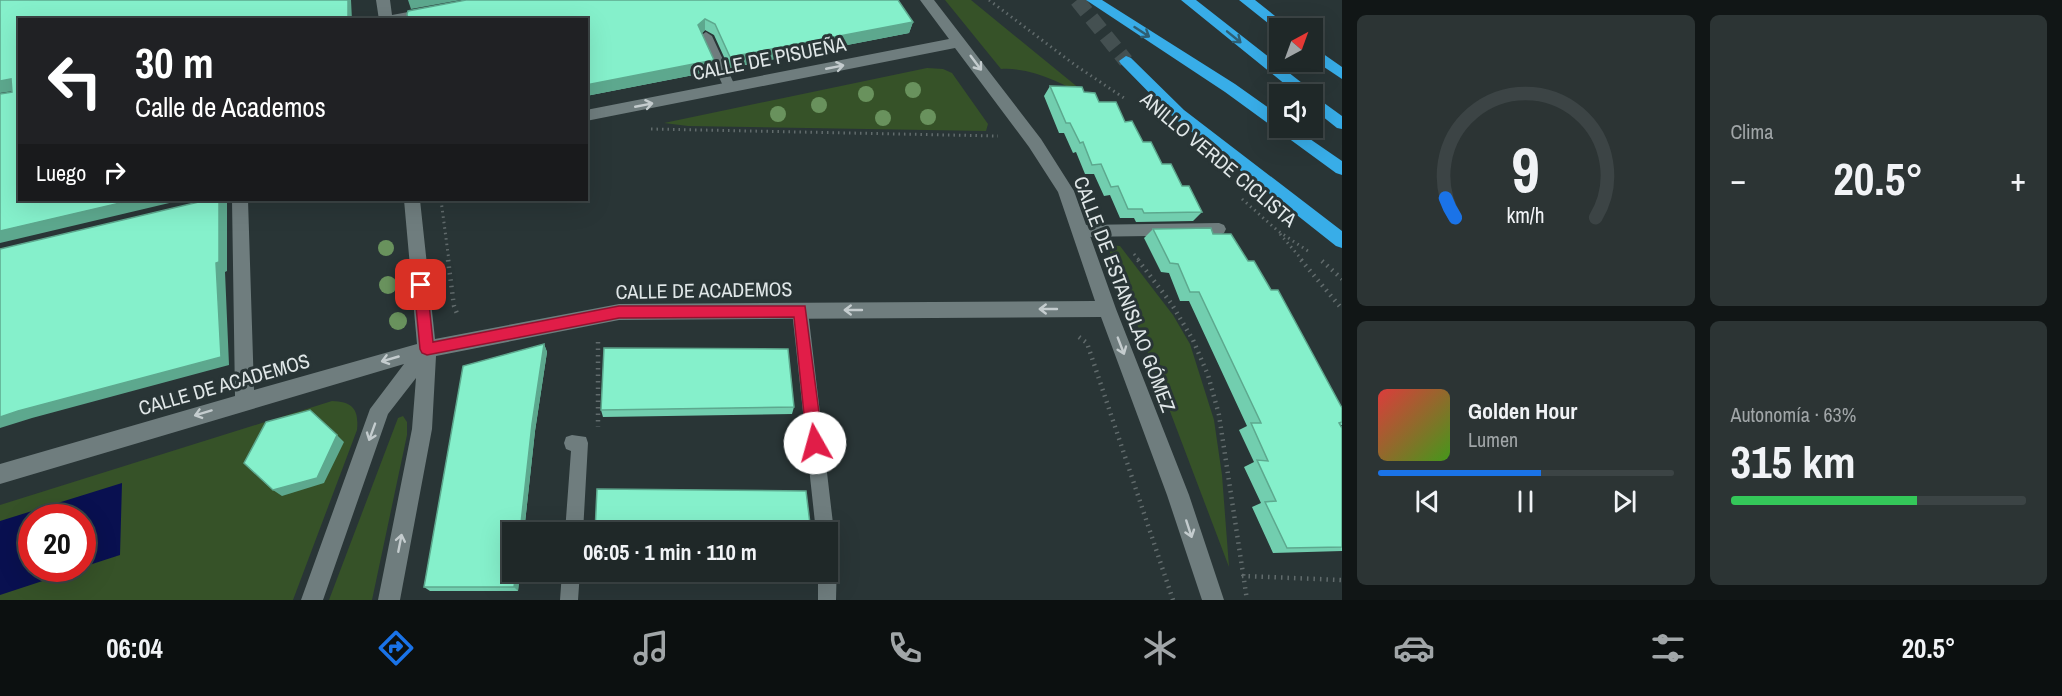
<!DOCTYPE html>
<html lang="es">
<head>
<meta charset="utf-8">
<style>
  :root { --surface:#1f2828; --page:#2c3434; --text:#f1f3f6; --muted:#a1a6a8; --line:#3c4445; --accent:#1a73e8 }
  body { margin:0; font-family:"Archivo Narrow",sans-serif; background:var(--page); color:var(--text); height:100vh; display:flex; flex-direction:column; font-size:22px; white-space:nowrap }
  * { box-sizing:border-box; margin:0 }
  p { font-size:20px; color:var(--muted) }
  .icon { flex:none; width:33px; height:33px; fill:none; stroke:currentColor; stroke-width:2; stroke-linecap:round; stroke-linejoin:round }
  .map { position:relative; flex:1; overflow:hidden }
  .sheet { display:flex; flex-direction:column; gap:15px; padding:15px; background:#111616; width:720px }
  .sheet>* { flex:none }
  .hud { position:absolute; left:18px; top:18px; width:570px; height:183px; border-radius:0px; box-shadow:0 6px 24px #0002,0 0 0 2px var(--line); background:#202124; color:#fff; overflow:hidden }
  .needle { width:39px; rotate:41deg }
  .fabs { position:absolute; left:1269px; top:18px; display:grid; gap:12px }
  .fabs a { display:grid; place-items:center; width:54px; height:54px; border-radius:0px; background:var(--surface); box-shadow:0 6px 24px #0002,0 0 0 2px var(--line); font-size:30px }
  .speed { position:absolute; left:18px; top:504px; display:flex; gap:12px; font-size:30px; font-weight:700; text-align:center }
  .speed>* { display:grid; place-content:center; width:78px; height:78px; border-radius:50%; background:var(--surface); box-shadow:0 6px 24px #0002,0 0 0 2px var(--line); line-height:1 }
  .speed .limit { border:9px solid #d22; background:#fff; color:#111 }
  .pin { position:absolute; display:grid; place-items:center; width:51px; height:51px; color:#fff; margin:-26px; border-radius:12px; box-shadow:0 3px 9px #0006 }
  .me { position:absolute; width:66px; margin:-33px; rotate:353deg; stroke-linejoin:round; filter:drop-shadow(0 0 4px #0008) }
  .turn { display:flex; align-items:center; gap:21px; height:126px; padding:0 18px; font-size:27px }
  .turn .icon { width:78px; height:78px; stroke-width:2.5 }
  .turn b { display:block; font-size:42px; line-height:51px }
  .then { display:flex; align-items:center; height:57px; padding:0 18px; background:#0003; gap:12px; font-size:22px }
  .big { font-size:45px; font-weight:800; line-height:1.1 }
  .sheet .card { flex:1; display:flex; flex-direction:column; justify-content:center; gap:9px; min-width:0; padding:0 21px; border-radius:9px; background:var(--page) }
  .sheet .dial { align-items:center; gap:0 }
  .dial svg { height:156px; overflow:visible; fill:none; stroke:var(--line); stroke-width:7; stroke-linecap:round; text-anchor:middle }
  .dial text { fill:var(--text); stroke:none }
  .song { display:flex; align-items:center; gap:18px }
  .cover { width:72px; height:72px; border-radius:9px; background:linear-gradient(135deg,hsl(0 70% 55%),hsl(100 70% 35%)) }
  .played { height:6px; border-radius:3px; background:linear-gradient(90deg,var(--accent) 55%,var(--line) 55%) }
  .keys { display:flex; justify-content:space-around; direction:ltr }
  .heat { display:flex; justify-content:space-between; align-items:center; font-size:33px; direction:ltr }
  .charge { height:9px; border-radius:4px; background:linear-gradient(90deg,#34c759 63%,var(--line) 0) }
  .sheet .tiles { flex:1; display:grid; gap:15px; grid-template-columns:repeat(2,1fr) }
  .trip { position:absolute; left:502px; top:522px; width:336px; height:60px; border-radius:0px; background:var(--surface); box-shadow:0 6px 24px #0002,0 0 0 2px var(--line); font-weight:800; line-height:60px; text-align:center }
  .dock { display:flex; height:96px; justify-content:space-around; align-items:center; background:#0c1010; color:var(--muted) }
  .dock .icon { width:42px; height:42px }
  .dock .on { color:var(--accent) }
  .dock b { font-size:27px; color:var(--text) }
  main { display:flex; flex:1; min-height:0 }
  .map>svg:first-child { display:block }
  .green { fill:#365228; fill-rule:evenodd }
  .water { fill:#091050 }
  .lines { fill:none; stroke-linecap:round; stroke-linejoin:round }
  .highway-tunnel { stroke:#445051; stroke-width:15; stroke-dasharray:15 8; stroke-linecap:butt }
  .path-far1 { stroke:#616b6c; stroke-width:3; stroke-dasharray:1.5 4; stroke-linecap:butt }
  .path { stroke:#616b6c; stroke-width:4.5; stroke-dasharray:1.5 5; stroke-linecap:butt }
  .lane { fill:#6f7d7e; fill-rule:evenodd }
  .street { fill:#6f7d7e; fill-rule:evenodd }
  .highway { fill:#38ade8; fill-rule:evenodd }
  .tree { fill:#69925d }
  .wall { fill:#72ceaf }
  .shaded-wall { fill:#5da88e }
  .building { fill:#85f0cb; stroke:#5da88e; stroke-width:1.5 }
  .oneway { stroke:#2e5f74 }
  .oneway2 { stroke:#c4ccce }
  .route { fill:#e11d48; stroke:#92132f; stroke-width:1.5 }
  .labels { text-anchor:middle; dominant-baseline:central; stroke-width:6; stroke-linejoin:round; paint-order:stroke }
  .street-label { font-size:20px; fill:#e0e7e8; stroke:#293536 }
</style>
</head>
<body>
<main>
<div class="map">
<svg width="1342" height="600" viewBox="0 0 1342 600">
  <rect width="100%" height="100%" fill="#293536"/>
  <path class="green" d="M945,0H971L1091,98C1063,84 1032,67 1001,69Z
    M927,68L943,69L952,73L988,124L986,131L688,126L664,123Z
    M1107,245L1120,246L1173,315L1190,344L1214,420L1222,475L1229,567Z
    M332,401C353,402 359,409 357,430L293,600H0V505ZM32,518H82V568H32Z
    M403,416L407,422V435L372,600H329L398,418Z"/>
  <path class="water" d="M122,483L120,555L83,567L82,518H32V568L79,569L0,595V521Z"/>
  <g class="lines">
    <path class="highway-tunnel" d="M1077,0L1126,61"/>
    <path class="path-far1" d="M989,0L1075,65L1127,100
      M651,129L998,136
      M1242,199L1278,231L1311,253
      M441,200L449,261
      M1280,234L1303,261
      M1134,254L1140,261"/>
    <path class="path" d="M448,260L454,306L458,316
      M1138,260L1171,303L1193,340L1208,375L1219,415L1247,600
      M1301,260L1342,309
      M1322,261L1342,279
      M1079,337L1087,343L1173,600
      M598,342V427
      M1242,576L1342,580"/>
    <path class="lane" d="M706,32L712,36L736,88L734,91H726L724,88L700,36Z
      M1219,223L1224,225L1226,229L1224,233L1219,235L1080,237L1075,235L1073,231L1075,227L1080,225Z
      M800,305L805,306L808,311L834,532L831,538L828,540V532H816L792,311L795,306Z
      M572,435L586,437L588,443L583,532H565L571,451L566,449L564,443L566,437Z
      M828,549L834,552L837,558L836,600H818V572H828Z
      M562,572H580L578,600H560Z"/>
    <path class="street" d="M376,0H390L392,15L430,8L437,12L435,15L413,20H379Z
      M920,0H934L1041,139L1074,191L1116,309L1189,495L1224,600H1202L1167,495L1101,317L619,320L436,356L432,429L400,600H378L412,429L416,378L388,414L323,600H301L370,409L404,364L0,484V464L235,396L232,200H248L254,390L417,344L404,200H420L435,339L619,304L1095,301L1058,192L1029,147L955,48L586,121V110L949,39Z"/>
    <path class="highway" d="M1086,0H1102L1235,84L1280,116V128H1294L1342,161V175L1336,173L1225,92Z
      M1181,0H1196L1311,90L1313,95L1342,116V129L1337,128L1312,108V94H1297Z
      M1239,0H1255L1290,28H1280L1278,31Z
      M1312,46L1342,67V79L1312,59Z
      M1126,56L1131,58L1184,110L1342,231V248L1336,246L1174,118L1121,64L1119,61Z"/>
  </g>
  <g class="tree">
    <circle cx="913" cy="90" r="8"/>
    <circle cx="866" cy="94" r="8"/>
    <circle cx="819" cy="105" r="8"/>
    <circle cx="778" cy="114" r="8"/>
    <circle cx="928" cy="117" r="8"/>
    <circle cx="883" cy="118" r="8"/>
    <circle cx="386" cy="248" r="8"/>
    <circle cx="388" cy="285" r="9"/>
    <circle cx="398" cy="321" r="9"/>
  </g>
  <path class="wall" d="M407,14L913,22L909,33L729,68L714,35L705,30L702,33L714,71L586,96V20Z
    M1050,86L1084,92L1125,122L1182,186L1202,212L1193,221L1136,222L1134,218H1120L1110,195L1104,196L1094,174H1085L1076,152L1073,153L1064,133H1059L1044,96Z
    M1153,229L1213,234L1248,261L1271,290L1342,408V425H1340L1342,428V551L1273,553L1252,507L1261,503L1244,467L1254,462L1239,430L1247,426L1189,301H1180L1169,273L1161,272L1144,238Z
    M544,344L547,352L535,431L524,532H513V572H520L518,591H430L424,587Z
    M794,407L792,414L603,417L601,410Z
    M595,572H760L705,573Z"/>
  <path class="shaded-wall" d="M348,0H351L352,20H348Z
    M408,0H461L411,9Z
    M705,19V30L698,37V25Z
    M913,22L909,33L729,68L730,57Z
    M714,60V71L586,96V85Z
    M11,79L20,90L0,93V81Z
    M133,200H182L0,243V231Z
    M219,200H227V271L225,272L229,365L32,418L0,428V417Z
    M544,344L547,352L535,431L524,532H520L532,424Z
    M337,435L344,442L324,483L282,496L273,490Z
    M516,572H520L518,591L514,587Z"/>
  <path class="building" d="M0,0H348V20H20V200H133L0,231V94L12,92L11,79L0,81Z
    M466,0H898L913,22L730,57L715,24L705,19L698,25L714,60L586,85V20H408L407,14L408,11Z
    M1050,86L1082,87L1084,92L1095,93L1099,102H1116L1125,122L1132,121L1143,142H1151L1162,164H1171L1182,186H1189L1202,212L1144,213L1142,209H1128L1118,186L1111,187L1101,164L1092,165L1083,142L1080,143L1070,123H1066Z
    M207,200H219V262L216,263L221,357L18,411L0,417V249Z
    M1211,228L1213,234H1231L1248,261H1254L1271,290H1278L1342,408V422L1339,423L1342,428V547L1287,548L1265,502L1276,501L1257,460L1268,461L1251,423H1261L1199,292H1190L1178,264L1170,263L1153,229Z
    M544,344L532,424L520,532H513V572H516L514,587H424L463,366Z
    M604,348L788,349L794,407L601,410Z
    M310,410L337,435L317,478L273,490L244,463L266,422Z
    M597,489L806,491L811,532H595Z"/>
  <defs><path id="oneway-shaft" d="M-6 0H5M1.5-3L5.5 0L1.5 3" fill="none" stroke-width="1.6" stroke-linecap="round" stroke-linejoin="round" transform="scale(1.5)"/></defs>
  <g class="oneway">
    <use href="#oneway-shaft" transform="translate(1142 32) rotate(33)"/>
    <use href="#oneway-shaft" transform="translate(1234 37) rotate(39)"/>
  </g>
  <g class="oneway2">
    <use href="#oneway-shaft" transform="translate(976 63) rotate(53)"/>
    <use href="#oneway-shaft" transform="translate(835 67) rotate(-11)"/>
    <use href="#oneway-shaft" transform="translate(644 105) rotate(-11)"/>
    <use href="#oneway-shaft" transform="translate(1048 309) rotate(180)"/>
    <use href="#oneway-shaft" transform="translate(853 310) rotate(180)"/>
    <use href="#oneway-shaft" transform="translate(1121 346) rotate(69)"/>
    <use href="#oneway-shaft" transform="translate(390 359) rotate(164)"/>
    <use href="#oneway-shaft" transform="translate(203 413) rotate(163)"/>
    <use href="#oneway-shaft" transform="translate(372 432) rotate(110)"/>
    <use href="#oneway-shaft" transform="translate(1189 529) rotate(72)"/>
    <use href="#oneway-shaft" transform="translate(400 543) rotate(-79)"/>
  </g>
  <path class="route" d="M421,279L427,285L433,342L619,306H805L823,443L820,449L815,451L810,449L807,443L794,317L619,318L427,355L422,353L420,349L414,285Z"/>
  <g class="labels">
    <g class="street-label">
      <text transform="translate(769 58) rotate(-11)">CALLE DE PISUEÑA</text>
      <text transform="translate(1219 159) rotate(40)">ANILLO VERDE CICLISTA</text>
      <text transform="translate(704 290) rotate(-1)">CALLE DE ACADEMOS</text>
      <text transform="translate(1125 294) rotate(69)">CALLE DE ESTANISLAO GÓMEZ</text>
      <text transform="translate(224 384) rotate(-16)">CALLE DE ACADEMOS</text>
    </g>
  </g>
</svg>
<div class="fabs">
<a><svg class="needle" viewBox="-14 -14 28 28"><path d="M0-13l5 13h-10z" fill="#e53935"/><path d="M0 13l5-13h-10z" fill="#a1a6a8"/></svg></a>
<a><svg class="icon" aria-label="sound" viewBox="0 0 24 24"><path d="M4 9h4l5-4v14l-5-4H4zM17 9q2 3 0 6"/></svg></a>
</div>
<div class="speed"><div class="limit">20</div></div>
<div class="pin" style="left:421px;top:285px;background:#d93025"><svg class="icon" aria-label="arrive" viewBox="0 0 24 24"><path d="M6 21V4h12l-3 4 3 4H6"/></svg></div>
<svg class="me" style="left:815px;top:443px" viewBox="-20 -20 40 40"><circle r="19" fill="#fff"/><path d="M0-13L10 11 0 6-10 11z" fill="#e11d48"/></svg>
<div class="trip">06:05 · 1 min · 110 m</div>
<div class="hud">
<div class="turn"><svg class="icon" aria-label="left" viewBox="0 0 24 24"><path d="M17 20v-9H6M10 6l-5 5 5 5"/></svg><div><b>30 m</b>Calle de Academos</div></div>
<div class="then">Luego<svg class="icon" aria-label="right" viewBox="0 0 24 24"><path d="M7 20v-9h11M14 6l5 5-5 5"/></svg></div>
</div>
</div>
<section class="sheet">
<div class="tiles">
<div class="card dial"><svg viewBox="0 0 100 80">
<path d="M14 69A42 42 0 1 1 86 69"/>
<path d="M14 69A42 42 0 0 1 9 59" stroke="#1a73e8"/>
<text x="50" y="56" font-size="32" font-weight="700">9</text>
<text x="50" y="72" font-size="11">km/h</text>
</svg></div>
<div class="card"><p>Clima</p>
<div class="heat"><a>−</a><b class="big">20.5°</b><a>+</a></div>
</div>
<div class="card">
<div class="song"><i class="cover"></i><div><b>Golden Hour</b><p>Lumen</p></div></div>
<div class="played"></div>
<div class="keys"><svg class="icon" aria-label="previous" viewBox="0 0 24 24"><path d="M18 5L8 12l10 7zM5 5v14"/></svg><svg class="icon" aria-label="pause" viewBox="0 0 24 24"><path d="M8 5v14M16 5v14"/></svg><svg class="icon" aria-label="next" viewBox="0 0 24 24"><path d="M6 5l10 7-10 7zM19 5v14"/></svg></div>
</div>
<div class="card"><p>Autonomía · 63%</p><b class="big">315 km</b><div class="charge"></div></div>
</div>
</section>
</main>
<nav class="dock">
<b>06:04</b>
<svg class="icon on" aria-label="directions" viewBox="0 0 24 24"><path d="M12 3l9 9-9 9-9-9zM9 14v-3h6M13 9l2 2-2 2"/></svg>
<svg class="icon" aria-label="music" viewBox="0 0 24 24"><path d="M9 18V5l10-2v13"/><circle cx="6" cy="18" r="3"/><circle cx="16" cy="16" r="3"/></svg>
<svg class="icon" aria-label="phone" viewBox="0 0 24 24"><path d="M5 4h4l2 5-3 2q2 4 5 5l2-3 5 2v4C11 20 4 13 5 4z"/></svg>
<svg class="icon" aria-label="climate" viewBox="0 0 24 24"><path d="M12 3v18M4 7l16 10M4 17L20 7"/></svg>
<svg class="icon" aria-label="car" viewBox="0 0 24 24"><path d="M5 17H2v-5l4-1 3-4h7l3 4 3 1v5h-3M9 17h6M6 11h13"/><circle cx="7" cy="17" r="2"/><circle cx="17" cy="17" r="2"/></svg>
<svg class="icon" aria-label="filters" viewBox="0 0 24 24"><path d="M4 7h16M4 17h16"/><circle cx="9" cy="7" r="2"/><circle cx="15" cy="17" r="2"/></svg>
<b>20.5°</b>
</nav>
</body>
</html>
